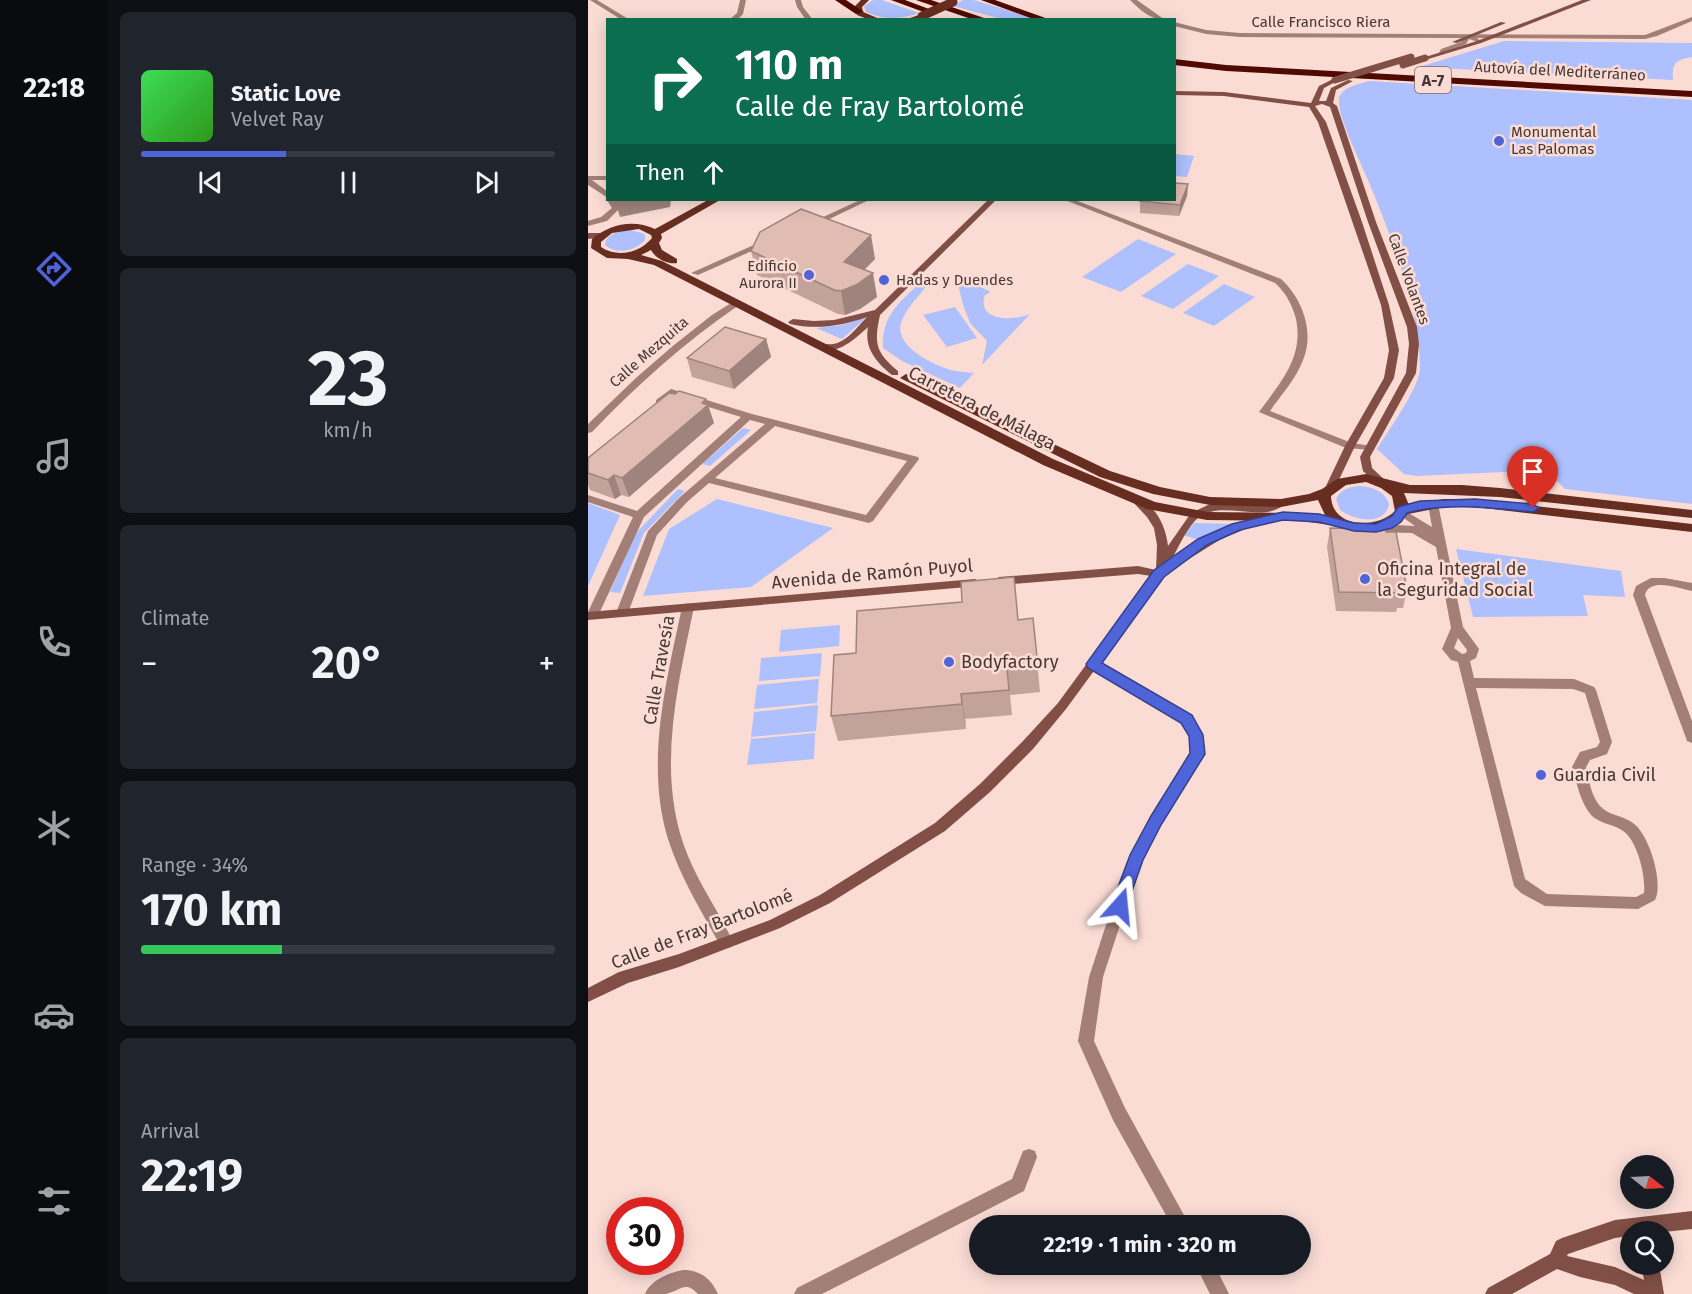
<!DOCTYPE html>
<html lang="en">
<head>
<meta charset="utf-8">
<style>
  :root { --surface:#171b24; --page:#20242c; --text:#f1f3f6; --muted:#9ea1a6; --line:#363941; --accent:#5064d9 }
  body { margin:0; font-family:"Fira Sans",sans-serif; background:var(--page); color:var(--text); height:100vh; display:flex; flex-direction:column; font-size:22px; white-space:nowrap }
  * { box-sizing:border-box; margin:0 }
  p { font-size:20px; color:var(--muted) }
  .icon { flex:none; width:33px; height:33px; fill:none; stroke:currentColor; stroke-width:2; stroke-linecap:round; stroke-linejoin:round }
  .map { position:relative; flex:1; overflow:hidden }
  .details { display:flex; flex-direction:column; gap:12px; padding:12px; background:#0d0f14; width:480px }
  .details>* { flex:none }
  .hud { position:absolute; left:18px; top:18px; width:570px; height:183px; border-radius:0px; box-shadow:0 3px 15px #0003; background:#0b6e4f; color:#fff; overflow:hidden }
  .needle { width:39px; rotate:108deg }
  .controls { position:absolute; left:1032px; top:1155px; display:grid; gap:12px }
  .controls a { display:grid; place-items:center; width:54px; height:54px; border-radius:50%; background:var(--surface); box-shadow:0 3px 15px #0003; font-size:30px }
  .speed { position:absolute; left:18px; top:1197px; display:flex; gap:12px; font-size:30px; font-weight:700; text-align:center }
  .speed>* { display:grid; place-content:center; width:78px; height:78px; border-radius:50%; background:var(--surface); box-shadow:0 3px 15px #0003; line-height:1 }
  .speed .limit { border:9px solid #d22; background:#fff; color:#111 }
  .pin { position:absolute; display:grid; place-items:center; width:51px; height:51px; color:#fff; margin:-62px -26px; border-radius:50% 50% 50% 0; rotate:-45deg; box-shadow:0 0 6px #0007 }
  .pin .icon { rotate:45deg }
  .me { position:absolute; width:66px; margin:-33px; rotate:18deg; stroke-linejoin:round; filter:drop-shadow(0 0 4px #0008) }
  .turn { display:flex; align-items:center; gap:21px; height:126px; padding:0 30px; font-size:27px }
  .turn .icon { width:78px; height:78px; stroke-width:2.5 }
  .turn b { display:block; font-size:42px; line-height:51px }
  .then { display:flex; align-items:center; height:57px; padding:0 30px; background:#0003; gap:12px; font-size:22px }
  .big { font-size:45px; font-weight:700; line-height:1.1 }
  .details .widget { flex:1; display:flex; flex-direction:column; justify-content:center; gap:9px; min-width:0; padding:0 21px; border-radius:9px; background:var(--page) }
  .details .dial { align-items:center; gap:0 }
  .dial b { font-size:78px; line-height:1 }
  .song { display:flex; align-items:center; gap:18px }
  .cover { width:72px; height:72px; border-radius:9px; background:linear-gradient(135deg,hsl(130 70% 55%),hsl(110 70% 35%)) }
  .played { height:6px; border-radius:3px; background:linear-gradient(90deg,var(--accent) 35%,var(--line) 35%) }
  .keys { display:flex; justify-content:space-around; direction:ltr }
  .heat { display:flex; justify-content:space-between; align-items:center; font-size:33px; direction:ltr }
  .charge { height:9px; border-radius:4px; background:linear-gradient(90deg,#34c759 34%,var(--line) 0) }
  .trip { position:absolute; left:381px; top:1215px; width:342px; height:60px; border-radius:30px; background:var(--surface); box-shadow:0 3px 15px #0003; font-weight:700; line-height:60px; text-align:center }
  main { display:flex; flex:1; min-height:0 }
  .tabs { display:flex; flex-direction:column; width:108px; justify-content:space-around; align-items:center; background:#090b0e; color:var(--muted) }
  .tabs .icon { width:42px; height:42px }
  .tabs .on { color:var(--accent) }
  .tabs b { font-size:27px; color:var(--text) }
  .map>svg:first-child { display:block }
  .green { fill:#aec0fd }
  .lines { fill:none; stroke-linecap:round; stroke-linejoin:round }
  .street { fill:#a37f77; fill-rule:evenodd }
  .secondary { fill:#814f45; fill-rule:evenodd }
  .primary { fill:#672d21; fill-rule:evenodd }
  .highway { fill:#500a01; fill-rule:evenodd }
  .secondary-bridge { stroke:#814f45; stroke-width:7 }
  .primary-bridge { stroke:#672d21; stroke-width:9 }
  .wall { fill:#c2a29a }
  .shaded-wall { fill:#9e847d }
  .building { fill:#e1bcb3; stroke:#9e847d; stroke-width:1.5 }
  .route { fill:#5064d9; stroke:#34418d; stroke-width:1.5 }
  .poi-dot { fill:#5064d9; stroke:#fadcd5; stroke-width:2 }
  .labels { text-anchor:middle; dominant-baseline:central; stroke-width:5; stroke-linejoin:round; paint-order:stroke }
  .far-street-label { font-size:15px; fill:#473835; stroke:#fadcd5 }
  .far-poi-label { font-size:15px; fill:#473835; stroke:#fadcd5; text-anchor:start }
  .shield { fill:#fadcd5; stroke:#7d6965; stroke-width:1.5 }
  .shield-label { font-size:16px; font-weight:bold; fill:#473835 }
  .street-label { font-size:18px; fill:#473835; stroke:#fadcd5 }
  .poi-label { font-size:18px; fill:#473835; stroke:#fadcd5; text-anchor:start }
</style>
</head>
<body>
<main>
<nav class="tabs">
<b>22:18</b>
<svg class="icon on" aria-label="directions" viewBox="0 0 24 24"><path d="M12 3l9 9-9 9-9-9zM9 14v-3h6M13 9l2 2-2 2"/></svg>
<svg class="icon" aria-label="music" viewBox="0 0 24 24"><path d="M9 18V5l10-2v13"/><circle cx="6" cy="18" r="3"/><circle cx="16" cy="16" r="3"/></svg>
<svg class="icon" aria-label="phone" viewBox="0 0 24 24"><path d="M5 4h4l2 5-3 2q2 4 5 5l2-3 5 2v4C11 20 4 13 5 4z"/></svg>
<svg class="icon" aria-label="climate" viewBox="0 0 24 24"><path d="M12 3v18M4 7l16 10M4 17L20 7"/></svg>
<svg class="icon" aria-label="car" viewBox="0 0 24 24"><path d="M5 17H2v-5l4-1 3-4h7l3 4 3 1v5h-3M9 17h6M6 11h13"/><circle cx="7" cy="17" r="2"/><circle cx="17" cy="17" r="2"/></svg>
<svg class="icon" aria-label="filters" viewBox="0 0 24 24"><path d="M4 7h16M4 17h16"/><circle cx="9" cy="7" r="2"/><circle cx="15" cy="17" r="2"/></svg>
</nav>
<section class="details">
<div class="widget">
<div class="song"><i class="cover"></i><div><b>Static Love</b><p>Velvet Ray</p></div></div>
<div class="played"></div>
<div class="keys"><svg class="icon" aria-label="previous" viewBox="0 0 24 24"><path d="M18 5L8 12l10 7zM5 5v14"/></svg><svg class="icon" aria-label="pause" viewBox="0 0 24 24"><path d="M8 5v14M16 5v14"/></svg><svg class="icon" aria-label="next" viewBox="0 0 24 24"><path d="M6 5l10 7-10 7zM19 5v14"/></svg></div>
</div>
<div class="widget dial"><b>23</b><p>km/h</p></div>
<div class="widget"><p>Climate</p>
<div class="heat"><a>−</a><b class="big">20°</b><a>+</a></div>
</div>
<div class="widget"><p>Range · 34%</p><b class="big">170 km</b><div class="charge"></div></div>
<div class="widget"><p>Arrival</p><b class="big">22:19</b></div>
</section>
<div class="map">
<svg width="1104" height="1294" viewBox="0 0 1104 1294">
  <rect width="100%" height="100%" fill="#fadcd5"/>
  <path class="green" d="M285,0H294L331,13C313,19 296,20 278,12L276,6Z
    M375,0H386L449,19H414L365,6Z
    M916,41L1104,43V57C1087,60 1084,63 1085,80L831,67Z
    M781,81L1104,100V504L977,489L958,470L829,476L816,474L789,449C800,431 831,388 832,369C833,312 802,233 780,180C773,163 749,116 751,99C753,87 771,84 781,81Z
    M587,154L606,156L599,177L587,176Z
    M42,230L57,234V240C48,251 28,255 17,245C18,233 32,231 42,230Z
    M550,239L588,254L533,292L494,277Z
    M600,264L631,276L585,309L553,296Z
    M368,276L403,292L397,295C388,322 426,321 442,314L394,365L399,341L382,323L375,305Z
    M337,278L342,281C333,295 318,307 313,323C306,346 345,365 363,370C371,372 379,372 386,373L372,388L314,361L295,348C293,313 315,300 337,278Z
    M636,284L667,297L626,326L595,313Z
    M367,307L389,338L359,347L335,315Z
    M280,316L254,339L228,328L254,325Z
    M155,428L163,430L122,466L114,464Z
    M771,486C784,487 796,490 801,504C797,527 765,520 752,510L748,499C753,489 761,487 771,486Z
    M90,489L97,491L56,533L32,593L22,592L47,534Z
    M129,499L245,528L163,587L55,596L81,529Z
    M0,503L32,515L0,586Z
    M606,523L646,524L611,540L595,535Z
    M868,549L1033,571L1037,597L995,595L1000,616L885,617Z
    M252,625L251,646L191,652L193,630Z
    M234,653L232,676L171,681L173,658Z
    M231,679L229,703L166,709L169,685Z
    M230,705L228,731L163,737L166,712Z
    M227,733L226,759L159,765L163,739Z"/>
  <g class="lines">
    <path class="street" d="M2,0H9L42,20H34Z
      M152,0H158L155,14L149,20H141L149,13Z
      M207,0H213L215,7L225,20H218L209,7Z
      M542,0H549L577,20C563,20 552,10 542,0Z
      M1104,17V21L1069,36L1057,39L889,38L893,41V43L881,39L878,44L858,51L854,55L851,53L853,49L873,42L876,38L652,37L618,34L586,26V22L618,30L652,33L1057,35Z
      M0,176H20V180H4L20,192V198L0,185Z
      M19,200H27L32,208L19,221L0,226V221L13,217L24,208Z
      M272,200H281L227,226L220,224Z
      M477,200H487L693,279C714,298 727,332 715,360C708,379 693,395 682,411L764,443L784,446V450L758,448L671,412C692,383 716,358 708,319C704,304 698,293 687,283Z
      M177,240L184,242L110,275L103,273Z
      M148,300L151,301V305C97,342 49,385 4,432L0,433V424L49,377L86,345L124,315Z
      M83,389L164,414L330,457L331,459L285,521L281,523L121,483L99,502L69,535L40,613L34,617L30,616L28,613L60,531L91,498L177,424L162,420L56,517L10,616L8,619H0V612L45,517L0,502V495L49,511L153,417L85,396L74,404H68V400ZM187,426L319,461L278,515L127,478Z
      M845,501L850,504L875,627L891,649L888,658L882,661L886,678L986,679L1006,687L1008,690L1024,742L1019,754L1002,760L998,767C1001,780 1003,796 1012,806C1021,816 1035,815 1045,823C1061,834 1076,883 1067,900L1050,909L957,906L933,893L926,886L870,662L863,660L854,649L863,628L848,547L824,533L788,532L783,528L788,524L827,526L810,514L809,512L814,509L844,527L840,504ZM870,638L879,650L878,653L874,654L866,648ZM888,688L985,689L997,693L1012,742L1009,747L992,752L984,767C989,783 992,802 1003,815C1011,823 1023,824 1032,829C1049,837 1058,876 1056,893L1048,897L959,894L937,879Z
      M1063,578H1076L1104,583V591C1091,588 1061,577 1057,595L1104,721V743L1099,741L1098,738L1045,595L1048,586Z
      M100,603L106,607C89,689 67,776 100,856C112,886 132,913 145,942L143,947L138,948L133,947C114,912 92,877 80,839C57,763 78,683 94,607Z
      M505,660L602,716L614,735L616,754L573,823L550,870L515,977L506,1041L537,1108L602,1226H584L525,1120L490,1041L501,977L536,870L563,816L603,753L602,736L594,722L501,667L499,664L501,661Z
      M441,1149L447,1151L449,1157L436,1191L234,1294H206L209,1288L424,1179L435,1151Z
      M607,1264H626L641,1294H622Z
      M95,1270C112,1270 123,1278 130,1294H110C97,1280 92,1291 78,1294C72,1294 64,1294 57,1294C63,1280 80,1273 95,1270Z"/>
    <path class="secondary" d="M994,0H1003L893,43L837,60L834,58L889,41Z
      M913,22L918,23L869,43L864,42Z
      M747,78L750,80L749,81L736,88L731,101H738L743,88L760,80L765,81L748,90L745,103L749,106L788,222L829,327L831,344L828,373L782,457L784,468L800,483L799,485H791L775,471L772,457L818,373L821,344L819,327L780,222L742,107L734,104L727,106L738,122L774,222L801,305L811,350L806,378L767,446L748,486L743,489L738,486L757,446L796,378L801,350L793,305L730,122L721,107L636,96L586,95V91L636,92L723,103L731,86Z
      M400,200H408L292,315C286,343 287,352 310,371V375H304C288,362 276,348 280,327C266,340 246,359 226,346C233,342 237,345 245,344C259,342 269,327 279,317C254,326 228,330 202,324L200,322L205,319L226,321L246,320L287,310Z
      M0,233H14L18,235L14,237L0,239Z
      M549,498C568,505 578,527 580,546L603,513L620,505H681L693,500L698,503C676,525 636,499 611,517C600,526 592,544 585,557C618,535 651,522 690,513L695,517L694,519L660,528L633,539L577,574L478,709L445,749L402,792L357,831L242,903L192,928L91,967L40,983L0,1002V988L31,972L91,954L182,920L232,895L347,823L392,784L435,741L470,703L563,576L550,574L411,585L405,581L411,577L550,566L568,570L569,545L566,528L559,517L544,501Z
      M387,579L393,583L391,586L0,620V612Z
      M1104,1211V1229L1076,1232H1042V1236L1027,1238L980,1254L979,1256L1027,1267L1056,1280L1053,1264H1071L1076,1294H1046L1027,1285L992,1277L969,1269L924,1294H897L900,1288L962,1254L968,1241L974,1238L1027,1220Z"/>
    <path class="primary" d="M273,0H281L274,7L275,12L294,20H282L269,15L266,7Z
      M334,14H337V18L316,20Z
      M120,200H132L73,234L74,238L71,243L74,250L89,259V263C80,265 67,258 63,250L53,255L74,261L465,459L567,502L619,512L714,513L737,515L730,500L693,507L622,505L565,494L512,477L312,378L318,374L322,375L522,471L572,487L622,497L693,499L721,494L734,489L749,479L778,474L822,485H874L912,488L1104,510V518L912,497L816,493L821,505L856,499H887L1104,524V532L887,507H856L820,514L803,528L777,533L749,526L714,521L619,520L559,509L455,465L66,265L40,259L19,258L3,248L4,239C22,224 45,219 67,229ZM51,229L63,235L64,238C52,253 29,258 13,247V242L24,233ZM778,482L793,488L804,496L807,511C789,529 744,529 743,496L758,485Z"/>
    <path class="highway" d="M247,0H258L276,12L268,14Z
      M303,0H317L349,12L341,14Z
      M328,0H343L402,20H386Z
      M393,0H407L463,20H448Z
      M586,59L638,65L1104,91V97L638,71L586,65Z"/>
    <path class="secondary-bridge" d="M815,65L837,58
      M747,80L823,57"/>
    <path class="primary-bridge" d="M334,16L365,2"/>
  </g>
  <path class="wall" d="M600,184L599,196L591,216L552,213V200H546H586Z
    M163,251L287,259L276,270L289,297L272,309L257,315L250,314L169,275Z
    M178,339L183,357L146,389L104,377L99,358Z
    M87,394L118,399L126,423L41,497L33,495L27,499L2,490L0,485V458Z
    M742,528L798,532L819,589L815,608H809L808,612L748,611L739,547Z
    M445,618L452,692L422,695L424,715L377,719L378,729L250,741L243,716L268,653L430,620Z"/>
  <path class="shaded-wall" d="M600,184L599,196L591,216L592,205Z
    M27,200H83L82,207L32,217Z
    M283,235L287,259L260,286L256,262Z
    M285,273L289,297L272,309L257,315L253,291Z
    M178,339L183,357L146,389L141,371Z
    M118,399L126,423L41,497L34,478Z
    M26,475L33,495L27,499L20,480Z
    M373,694L377,719L378,729L374,704Z"/>
  <path class="building" d="M586,183L600,184L592,205L552,201L553,200H586Z
    M213,209L283,235L256,262L285,273L268,285L253,291L246,290L163,251L172,232Z
    M137,327L178,339L141,371L99,358Z
    M91,391L118,399L114,403L120,405L34,478L26,475L20,480L0,473V458L81,393L87,394Z
    M742,528L798,529V532H808L819,589H811L812,593L751,592Z
    M426,577L430,620L445,618L450,667L419,669L421,690L373,694L374,704L243,716L246,655L268,653L269,611L374,602L373,582Z"/>
  <path class="route" d="M887,499L945,504L951,508L945,512C904,508 859,502 819,513L813,522L804,528L788,532L766,531L731,522L695,520L652,530L619,545L576,577L514,663L604,715L615,735L617,754L573,825L555,860L537,911L532,913L526,911L523,906L542,855L563,816L602,753L601,736L593,723L500,668L498,664L566,570L610,539L644,524L695,512L731,514L766,523L788,524L804,516L810,507L832,501Z"/>
  <g class="poi-dot">
    <circle cx="911" cy="141" r="6"/>
    <circle cx="221" cy="275" r="6"/>
    <circle cx="296" cy="280" r="6"/>
    <circle cx="777" cy="579" r="6"/>
    <circle cx="361" cy="662" r="6"/>
    <circle cx="953" cy="775" r="6"/>
  </g>
  <g class="labels">
    <g class="far-street-label">
      <text x="733" y="22">Calle Francisco Riera</text>
      <text transform="translate(972 71) rotate(3)">Autovía del Mediterráneo</text>
      <text transform="translate(821 279) rotate(70)">Calle Volantes</text>
      <text transform="translate(61 352) rotate(-41)">Calle Mezquita</text>
    </g>
    <g class="far-poi-label">
      <text x="923" y="132">Monumental<tspan x="923" dy="17">Las Palomas</tspan></text>
      <text x="209" y="266" text-anchor="end">Edificio<tspan x="209" dy="17">Aurora II</tspan></text>
      <text x="308" y="280">Hadas y Duendes</text>
    </g>
    <rect class="shield" x="827" y="67" width="36" height="26" rx="4.5"/>
    <g class="shield-label">
      <text x="845" y="80">A-7</text>
    </g>
    <g class="street-label">
      <text transform="translate(394 408) rotate(27)">Carretera de Málaga</text>
      <text transform="translate(284 574) rotate(-5)">Avenida de Ramón Puyol</text>
      <text transform="translate(71 670) rotate(-80)">Calle Travesía</text>
      <text transform="translate(114 929) rotate(-21)">Calle de Fray Bartolomé</text>
    </g>
    <g class="poi-label">
      <text x="789" y="569">Oficina Integral de<tspan x="789" dy="21">la Seguridad Social</tspan></text>
      <text x="373" y="662">Bodyfactory</text>
      <text x="965" y="775">Guardia Civil</text>
    </g>
  </g>
</svg>
<div class="controls">
<a><svg class="needle" viewBox="-14 -14 28 28"><path d="M0-13l5 13h-10z" fill="#e53935"/><path d="M0 13l5-13h-10z" fill="#9ea1a6"/></svg></a>
<a><svg class="icon" aria-label="search" viewBox="0 0 24 24"><circle cx="10" cy="10" r="6"/><path d="M15 15l6 6"/></svg></a>
</div>
<div class="speed"><div class="limit">30</div></div>
<div class="pin" style="left:945px;top:508px;background:#d93025"><svg class="icon" aria-label="arrive" viewBox="0 0 24 24"><path d="M6 21V4h12l-3 4 3 4H6"/></svg></div>
<svg class="me" style="left:532px;top:906px" viewBox="-20 -20 40 40"><path d="M0-17L14 15 0 8-14 15z" fill="#5064d9" stroke="#fff" stroke-width="4"/></svg>
<div class="trip">22:19 · 1 min · 320 m</div>
<div class="hud">
<div class="turn"><svg class="icon" aria-label="right" viewBox="0 0 24 24"><path d="M7 20v-9h11M14 6l5 5-5 5"/></svg><div><b>110 m</b>Calle de Fray Bartolomé</div></div>
<div class="then">Then<svg class="icon" aria-label="ahead" viewBox="0 0 24 24"><path d="M12 20V5M6 11l6-6 6 6"/></svg></div>
</div>
</div>
</main>
</body>
</html>
